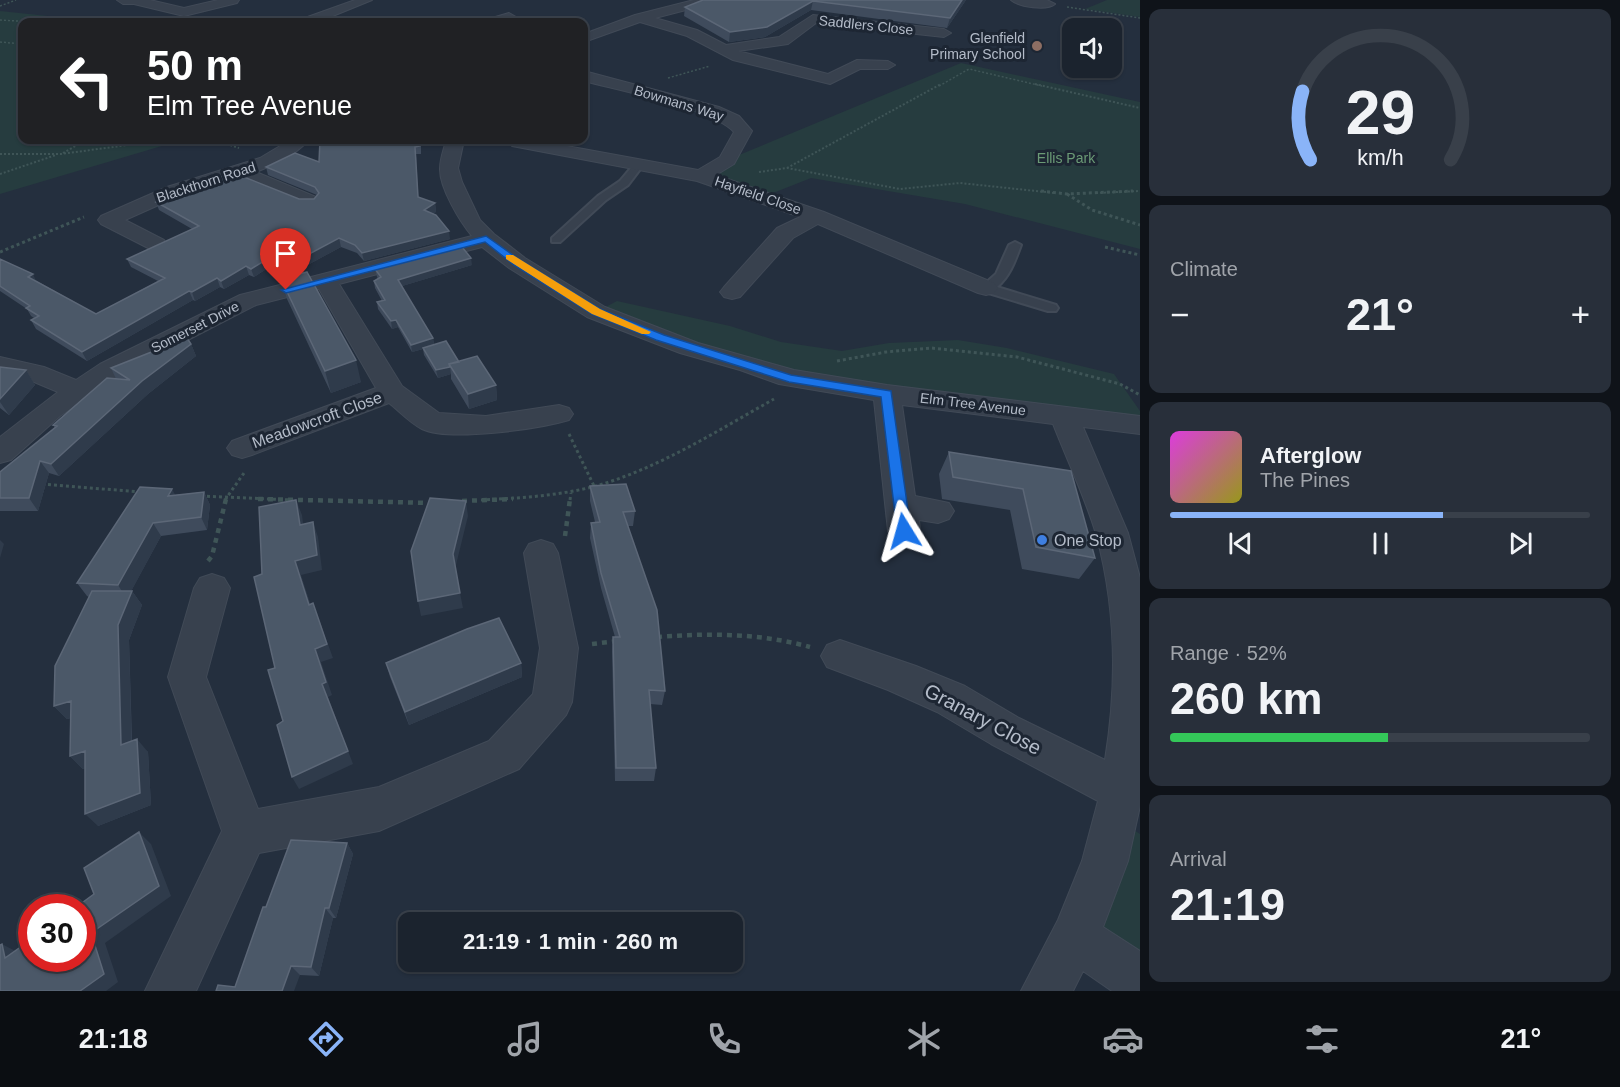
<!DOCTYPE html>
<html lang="en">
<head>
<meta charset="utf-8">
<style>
  :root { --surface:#1b232e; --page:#282f3a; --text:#f1f3f6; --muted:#a0a4aa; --line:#39404a; --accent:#8ab4f8 }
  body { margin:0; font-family:Helvetica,sans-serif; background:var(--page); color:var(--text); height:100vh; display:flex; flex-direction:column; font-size:22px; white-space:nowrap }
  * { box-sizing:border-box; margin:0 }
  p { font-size:20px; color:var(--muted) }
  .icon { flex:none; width:33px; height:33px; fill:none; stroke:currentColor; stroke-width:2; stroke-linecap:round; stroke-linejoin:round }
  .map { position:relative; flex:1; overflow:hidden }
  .side { display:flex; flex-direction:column; gap:9px; padding:9px; background:#0f1319; width:480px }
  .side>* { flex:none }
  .guide { position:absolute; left:18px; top:18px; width:570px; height:126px; border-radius:12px; box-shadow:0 2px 4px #0004,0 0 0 2px var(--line); background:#202124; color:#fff; overflow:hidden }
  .buttons { position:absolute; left:1062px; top:18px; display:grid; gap:12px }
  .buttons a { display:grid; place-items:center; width:60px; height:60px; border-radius:12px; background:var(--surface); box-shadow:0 2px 4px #0004,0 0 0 2px var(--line); font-size:30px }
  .speed { position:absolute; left:18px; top:894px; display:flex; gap:12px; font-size:30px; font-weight:700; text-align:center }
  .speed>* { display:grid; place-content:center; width:78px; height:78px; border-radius:50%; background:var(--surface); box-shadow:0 2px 4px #0004,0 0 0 2px var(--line); line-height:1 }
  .speed .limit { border:9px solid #d22; background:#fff; color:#111 }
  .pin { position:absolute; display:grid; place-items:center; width:51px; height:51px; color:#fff; margin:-62px -26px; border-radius:50% 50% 50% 0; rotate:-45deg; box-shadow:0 0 6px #0007 }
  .pin .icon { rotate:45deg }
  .me { position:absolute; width:66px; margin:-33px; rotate:352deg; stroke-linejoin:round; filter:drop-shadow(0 0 4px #0008) }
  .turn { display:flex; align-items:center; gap:21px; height:126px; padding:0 30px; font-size:27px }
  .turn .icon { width:78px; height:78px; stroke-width:2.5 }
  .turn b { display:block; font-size:42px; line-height:51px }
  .big { font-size:45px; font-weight:600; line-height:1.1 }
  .side .tile { flex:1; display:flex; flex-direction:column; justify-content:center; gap:9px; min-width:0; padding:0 21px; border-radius:12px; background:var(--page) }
  .side .dial { align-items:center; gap:0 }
  .dial svg { height:156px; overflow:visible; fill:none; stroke:var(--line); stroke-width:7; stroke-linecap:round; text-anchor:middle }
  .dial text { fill:var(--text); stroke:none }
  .song { display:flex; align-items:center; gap:18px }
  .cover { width:72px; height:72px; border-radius:9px; background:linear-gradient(135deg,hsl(300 70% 55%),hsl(60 70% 35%)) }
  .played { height:6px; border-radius:3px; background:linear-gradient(90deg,var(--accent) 65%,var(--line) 65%) }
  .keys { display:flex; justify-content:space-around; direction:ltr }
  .heat { display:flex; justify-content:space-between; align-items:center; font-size:33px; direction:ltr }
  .charge { height:9px; border-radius:4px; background:linear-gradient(90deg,#34c759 52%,var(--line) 0) }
  .trip { position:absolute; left:398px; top:912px; width:345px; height:60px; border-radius:12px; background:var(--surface); box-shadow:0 2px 4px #0004,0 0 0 2px var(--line); font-weight:600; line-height:60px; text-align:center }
  .menu { display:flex; height:96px; justify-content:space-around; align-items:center; background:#0b0e12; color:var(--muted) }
  .menu .icon { width:42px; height:42px }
  .menu .selected { color:var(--accent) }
  .menu b { font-size:27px; color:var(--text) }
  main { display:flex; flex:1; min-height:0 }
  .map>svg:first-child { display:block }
  .green { fill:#263c3f }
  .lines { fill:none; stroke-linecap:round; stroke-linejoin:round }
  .service-casing { stroke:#414a57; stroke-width:4 }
  .minor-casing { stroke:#414a57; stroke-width:2 }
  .path-far3 { stroke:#3f5557; stroke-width:1.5; stroke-dasharray:2 2; stroke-linecap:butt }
  .path-far2 { stroke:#3f5557; stroke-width:2; stroke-dasharray:2 2; stroke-linecap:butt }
  .path-far1 { stroke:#3f5557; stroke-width:3; stroke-dasharray:3 3; stroke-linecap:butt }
  .path { stroke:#3f5557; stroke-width:4.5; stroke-dasharray:5 5; stroke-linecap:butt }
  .service { fill:#38414e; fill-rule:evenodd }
  .minor { fill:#38414e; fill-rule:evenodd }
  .wall { fill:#3f4b5c }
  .shaded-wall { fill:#2f3b4b }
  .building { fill:#4b5868; stroke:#5c6777; stroke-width:1.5 }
  .route { fill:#1a73e8; stroke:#114b97; stroke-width:1.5 }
  .slow { fill:#f59e0b }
  .education-dot { fill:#8d6e63; stroke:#1d2633; stroke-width:2 }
  .shop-dot { fill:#3f7fe0; stroke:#1d2633; stroke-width:2 }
  .labels { text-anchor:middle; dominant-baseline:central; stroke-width:6; stroke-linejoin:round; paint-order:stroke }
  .far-street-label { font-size:14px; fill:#b4bcc9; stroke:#1d2633 }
  .far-poi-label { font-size:14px; fill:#b4bcc9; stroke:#1d2633; text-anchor:end }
  .far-park-label { font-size:14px; fill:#6b9a76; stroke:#1d2633 }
  .street-label { font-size:16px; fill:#b4bcc9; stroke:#1d2633 }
  .poi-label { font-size:16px; fill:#b4bcc9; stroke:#1d2633; text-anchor:start }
  .near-street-label { font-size:20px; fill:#b4bcc9; stroke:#1d2633 }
</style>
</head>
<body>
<main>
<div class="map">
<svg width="1140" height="991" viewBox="0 0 1140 991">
  <rect width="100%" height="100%" fill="#242f3e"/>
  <path class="green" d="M1107,0H1140V17L1085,9Z
    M0,11L105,22H22V140H182L0,194Z
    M961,63L1140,102V249L965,204L811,178L763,197L701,176L727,160Z
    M617,301L730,326L781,342L842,351L889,343L958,340L1007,348L1114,374L1140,411V425L806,381L596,312Z
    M1115,818L1140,834V980L1087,907Z"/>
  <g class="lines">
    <defs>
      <path id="service" d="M636,162L644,164L628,185L606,200L560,242H552V238L598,196L620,181Z
        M1015,242L1021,245C1015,261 1010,276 997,287L1056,305L1058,308L1056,311H1048L982,291L980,288L996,274L1009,245Z"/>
      <path id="minor" d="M117,0H150L184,8L218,0H239L237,3L184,16L134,4H123Z
        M355,0H372L318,22H300L302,19Z
        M694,0H715L713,3L655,18L697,30L726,45L779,37L813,15L944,29L951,33L944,37L816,23L788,44L738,51L828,74L857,60L888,61L895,65L888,69H860L830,84L733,60L687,36L640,22L584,42V34L635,15Z
        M1011,0H1047L1055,4C1047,11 1019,7 1011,0Z
        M509,13L516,17L510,22L490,21L492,18Z
        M584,71L719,107L739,116L752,131L734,164L716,175L824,212L994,283L998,288L994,293L986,295L978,293L818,224L793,238L740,297L732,299L724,297L720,292L724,287L777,228L800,217L697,181L512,146L509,142L511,140H534L698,170L720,157L734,132C714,109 617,90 584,81Z
        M290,140H310L287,159L256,172L316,197L319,201L316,205H302L237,178L181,195L125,220L164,240L167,245L164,250L156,252L101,224L98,220L101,216L167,187L260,158Z
        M446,140H464L458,168L462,182L480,220L494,234L525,258L605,307L698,343L794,370L887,385L1140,416V434L1083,427L1128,533L1140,578V806L1128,861L1103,927L1140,951V991H1112L1083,971L1073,991H1021L1058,920L1082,861L1098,801L991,744L937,712L888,690L827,667L821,656L827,645L840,640L916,666L965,686L1019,718L1105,760C1117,686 1116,607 1096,534C1085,497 1067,460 1053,424L902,405L915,496L949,503L954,511L949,519L938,523L919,520L920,531L916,540L904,543L892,540L888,531L874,400L779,384L740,370L680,353L587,317L509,268L482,247L339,284L402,386L439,413L486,416L559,405L569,408L573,414L569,420C539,429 449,442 422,429C410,423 399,411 389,403L252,455L242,458L232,455L227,448L232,441L376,388L319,289L256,305L118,376L60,416L11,460L0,463V437L58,392L27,379L0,373V357L44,367L76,380L100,364L240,295L472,236C460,222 439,187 440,168C440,159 444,149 446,140Z
        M541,540L553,544L558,553L578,648L572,702L566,715L519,769L379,831L259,853L196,991H145L222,831L168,677L194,588L200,578L212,574L224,578L230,588L206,677L258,809L379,787L489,741L533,694L540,648L524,553L529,544Z"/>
    </defs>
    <use href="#service" class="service-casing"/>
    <use href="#minor" class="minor-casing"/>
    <path class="path-far3" d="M0,6L16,0
      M1067,7L1140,18
      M0,20L32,22
      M0,42L22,44
      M668,78L710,66
      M939,86L969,69L1042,86"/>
    <path class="path-far2" d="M1035,84L1140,108
      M215,140L239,148
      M63,153L86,140
      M0,154H61L165,140
      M787,168L941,84
      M759,172L787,168L900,189L960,183L1055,193
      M0,174L56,155
      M1096,193L1140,191"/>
    <path class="path-far1" d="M1041,191L1067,194L1133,191
      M1067,194L1092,210L1140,225
      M1105,247L1140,255
      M0,252L84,217
      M837,361L886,352L931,348L1017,357L1120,384L1140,395
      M569,434L594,486
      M42,484L140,492
      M201,496L292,500
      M225,500L244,473
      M481,500C520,498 558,496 596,486C659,468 717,431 774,399
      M570,500L571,493"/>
    <path class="path" d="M258,499L433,503
      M462,501L513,499
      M565,536L570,499
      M208,561L212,556L226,499
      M657,637C709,633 759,633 810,647
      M592,644L617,641"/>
    <use href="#service" class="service"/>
    <use href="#minor" class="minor"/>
  </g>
  <path class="wall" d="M703,0H966L947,28L811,10L765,37L729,42L684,16L685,7Z
    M320,140H421V154H416L418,197L435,203L436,212L433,213L450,239L364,261L357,253L341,247L302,268L303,273L361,382L331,393L287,299L282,282L279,283L271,266L254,277L249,275L224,289L220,287L195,301L193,300L87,361L36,329L31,320L34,318L31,316L27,309L0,291V259L37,281L96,314L158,281L131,267L127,259L192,229L159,210L156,202L314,199L317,195L268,175L266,167L319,162Z
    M472,265L402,286L433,338L434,345L496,385L497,400L469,409L451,379V374L438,378L424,355L423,349L412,352L398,327L392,329L378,309L377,302L382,301L375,288L374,281L378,279L377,277L375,269Z
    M191,344L196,356L148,394L59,476L49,473L38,511H0V472L55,428L53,425L116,379L111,368Z
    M0,367L26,370L35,385L9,415L0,408Z
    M949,452L1071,471L1095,558L1079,579L1022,569L1010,510L942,499L939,474Z
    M590,486L635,511L633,526H628L665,691L662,705L650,704L656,768L654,781H615L612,651L613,637H615L601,588L590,538L591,523L595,522L590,501Z
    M204,492L210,505L207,530L161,536L131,591H132L142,605L129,640L132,741L148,752L151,805L98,826L85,768L83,769L70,756L71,718L67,719L54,706L89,597L87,596L77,583L175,495Z
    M386,663H521L522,677L409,725L390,677Z
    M347,843L353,854L336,918H333L319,976L300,975L235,987Z"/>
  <path class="shaded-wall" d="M962,0H966L947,28L950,18Z
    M813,1L811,10L765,37L729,42L730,32Z
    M415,147L416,154L419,205L418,197Z
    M435,203L436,212L425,218L424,210Z
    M449,231L450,239L364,261L362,253Z
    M339,238L341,247L302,268L304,276L281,279L282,282L279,283L277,274L298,260Z
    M269,258L271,266L254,277L251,269Z
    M471,258L472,265L399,287L398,280Z
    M246,266L249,275L224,289L221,281Z
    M33,274L37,283L28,277Z
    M217,278L220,287L195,301L192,292Z
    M189,291L193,300L87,361L82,352Z
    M396,320L398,327L392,329L391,321Z
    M433,338L434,346L412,352L411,345Z
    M191,344L196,356L148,394L59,476L51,464L142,381Z
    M356,360L361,382L331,393L325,371Z
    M450,367L451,374L438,378L436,370Z
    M26,370L35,385L9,415L0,402V399Z
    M496,385L497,400L469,409L468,394Z
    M40,461L49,473L38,511L29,498Z
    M172,489L179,502L168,496Z
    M204,492L210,505L207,530L201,517Z
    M296,500L302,515L305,539L300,525Z
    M466,501L468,516L455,569L453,554Z
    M313,522L318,537L322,570L301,575L315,618L309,605L295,561Z
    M153,523L161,536L127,599L118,585Z
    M0,540L4,544L0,558Z
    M132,591L142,605L129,640L132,758L121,745L118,625Z
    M460,593L463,608L421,616L418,601Z
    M313,603L333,658L321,662L332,695L328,697L353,764L299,789L292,777L322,684L315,649Z
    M521,663L522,677L409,725L405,712Z
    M71,701L84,714L67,719L54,706Z
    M137,739L148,752L151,805L98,826L85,814Z
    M85,751L97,764L83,769L70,756Z
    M139,832L151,844L171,896L105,943L118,982L106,991H80L91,933Z
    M347,843L353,854L336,918L329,908Z
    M325,908L333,918L319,976L311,967Z
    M2,944L19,953L5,958Z
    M291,966L300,975L294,991H282Z"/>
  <path class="building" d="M703,0H962L950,18L813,1L767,27L730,32L685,7Z
    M320,140H420V146L415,147L418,197L435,203L424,210L436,215L449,231L362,253L355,245L339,238L298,260L302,268L277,274L269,258L251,269L246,266L221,281L217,278L192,292L189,291L82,352L31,320L39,316L26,308L30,306L0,286V259L33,274L28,277L96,314L165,278L127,259L199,226L156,202L199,183L234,173L299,199H314L319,193L315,187L266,167L295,153L319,162Z
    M462,247L471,258L398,280L433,338L411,345L396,320L391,321L377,302L385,300L374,281L381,277L375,269Z
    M307,272L356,360L325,371L281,279Z
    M187,338L191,344L142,381L51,464L40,461L29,498H0V472L57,426L53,425L107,378L130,380L111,368Z
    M446,341L459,362L449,364L450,367L436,370L423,348Z
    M477,356L496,385L468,394L449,364Z
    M0,367L26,370L0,399Z
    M949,452L1071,471L1095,558L1036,547L1023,489L953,477Z
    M626,484L635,511L623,512L657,610L665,691L649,690L656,768H616L613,637H620L601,573L591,523L600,522L590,486Z
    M140,487L172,489L168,496L204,492L201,517L153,523L118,585L77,583Z
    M430,498L466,501L453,554L460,593L418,601L411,551Z
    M296,500L300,525L313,522L317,555L295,561L309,605L313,603L327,644L315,649L326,682L322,684L348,751L292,777L277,725L283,721L268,670L275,668L254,577L262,574L259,507Z
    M92,591H132L118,625L121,745L137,739L140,793L85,814V751L70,756L71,701L54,706L55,666Z
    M499,618L521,663L405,712L386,663L467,629Z
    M139,832L159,886L91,933L104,974L80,991H0V945L2,944L5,958L32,939V958H82V908H75L94,894L84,868Z
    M291,840L347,843L329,908H325L311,967L291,966L282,991H216L218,985L235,987L263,907H266Z"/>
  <path class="route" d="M486,236L520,260L600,309L664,335L791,375L891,391L911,531L909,535L904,537L897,531L881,397L789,382L656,340L592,314L514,265L485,242L286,293L281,290Z"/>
  <path class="slow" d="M506,255H513L600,309L651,332L649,334H642L592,314L506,259Z"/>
  <circle class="education-dot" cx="1037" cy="46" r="6"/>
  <circle class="shop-dot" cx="1042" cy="540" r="6"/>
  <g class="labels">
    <g class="far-street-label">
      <text transform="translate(866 25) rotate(6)">Saddlers Close</text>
      <text transform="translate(679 103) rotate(17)">Bowmans Way</text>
      <text transform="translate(206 182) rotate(-18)">Blackthorn Road</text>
      <text transform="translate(758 195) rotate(19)">Hayfield Close</text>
      <text transform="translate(195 327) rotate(-27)">Somerset Drive</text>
      <text transform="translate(973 404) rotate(7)">Elm Tree Avenue</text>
    </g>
    <g class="far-poi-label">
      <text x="1025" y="38">Glenfield<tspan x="1025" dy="16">Primary School</tspan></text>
    </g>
    <g class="far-park-label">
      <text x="1066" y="158">Ellis Park</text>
    </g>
    <g class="street-label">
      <text transform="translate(317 420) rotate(-20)">Meadowcroft Close</text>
    </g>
    <g class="poi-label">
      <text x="1054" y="540">One Stop</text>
    </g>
    <g class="near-street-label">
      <text transform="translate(983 719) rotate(28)">Granary Close</text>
    </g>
  </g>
</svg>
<div class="buttons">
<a><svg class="icon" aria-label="sound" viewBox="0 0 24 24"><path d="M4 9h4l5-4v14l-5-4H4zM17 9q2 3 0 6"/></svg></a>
</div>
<div class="speed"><div class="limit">30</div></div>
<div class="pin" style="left:286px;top:290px;background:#d93025"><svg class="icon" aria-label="arrive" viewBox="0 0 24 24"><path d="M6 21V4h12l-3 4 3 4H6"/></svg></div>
<svg class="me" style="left:904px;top:531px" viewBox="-20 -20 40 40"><path d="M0-17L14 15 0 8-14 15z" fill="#1a73e8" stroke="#fff" stroke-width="4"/></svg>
<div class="trip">21:19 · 1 min · 260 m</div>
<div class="guide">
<div class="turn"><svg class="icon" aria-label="left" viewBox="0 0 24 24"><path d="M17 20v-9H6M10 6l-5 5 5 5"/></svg><div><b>50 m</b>Elm Tree Avenue</div></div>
</div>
</div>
<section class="side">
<div class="tile dial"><svg viewBox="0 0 100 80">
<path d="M14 69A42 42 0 1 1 86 69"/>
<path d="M14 69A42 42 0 0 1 10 34" stroke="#8ab4f8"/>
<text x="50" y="56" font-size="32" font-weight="700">29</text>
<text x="50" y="72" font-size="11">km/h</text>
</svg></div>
<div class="tile"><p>Climate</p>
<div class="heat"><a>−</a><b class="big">21°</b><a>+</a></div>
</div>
<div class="tile">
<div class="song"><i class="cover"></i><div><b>Afterglow</b><p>The Pines</p></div></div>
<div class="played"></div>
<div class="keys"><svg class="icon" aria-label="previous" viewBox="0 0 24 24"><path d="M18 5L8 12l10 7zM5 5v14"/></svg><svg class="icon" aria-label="pause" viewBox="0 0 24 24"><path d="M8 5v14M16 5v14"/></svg><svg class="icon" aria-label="next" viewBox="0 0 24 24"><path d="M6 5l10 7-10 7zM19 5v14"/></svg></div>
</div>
<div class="tile"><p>Range · 52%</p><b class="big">260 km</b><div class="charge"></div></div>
<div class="tile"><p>Arrival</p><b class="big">21:19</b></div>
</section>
</main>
<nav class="menu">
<b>21:18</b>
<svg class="icon selected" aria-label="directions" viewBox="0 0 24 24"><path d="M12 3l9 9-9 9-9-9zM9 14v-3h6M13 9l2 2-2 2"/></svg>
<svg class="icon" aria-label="music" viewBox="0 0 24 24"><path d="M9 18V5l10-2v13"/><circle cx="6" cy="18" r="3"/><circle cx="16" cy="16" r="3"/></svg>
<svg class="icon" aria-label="phone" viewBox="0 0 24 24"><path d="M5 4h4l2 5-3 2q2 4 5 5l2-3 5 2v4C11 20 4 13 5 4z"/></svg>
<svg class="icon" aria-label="climate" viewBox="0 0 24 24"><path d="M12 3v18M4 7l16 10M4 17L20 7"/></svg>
<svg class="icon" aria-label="car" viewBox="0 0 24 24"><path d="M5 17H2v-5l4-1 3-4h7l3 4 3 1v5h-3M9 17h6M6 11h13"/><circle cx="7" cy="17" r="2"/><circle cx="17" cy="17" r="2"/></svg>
<svg class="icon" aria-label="filters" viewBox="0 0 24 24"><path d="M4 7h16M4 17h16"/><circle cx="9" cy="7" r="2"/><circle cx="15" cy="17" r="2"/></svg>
<b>21°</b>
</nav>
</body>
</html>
